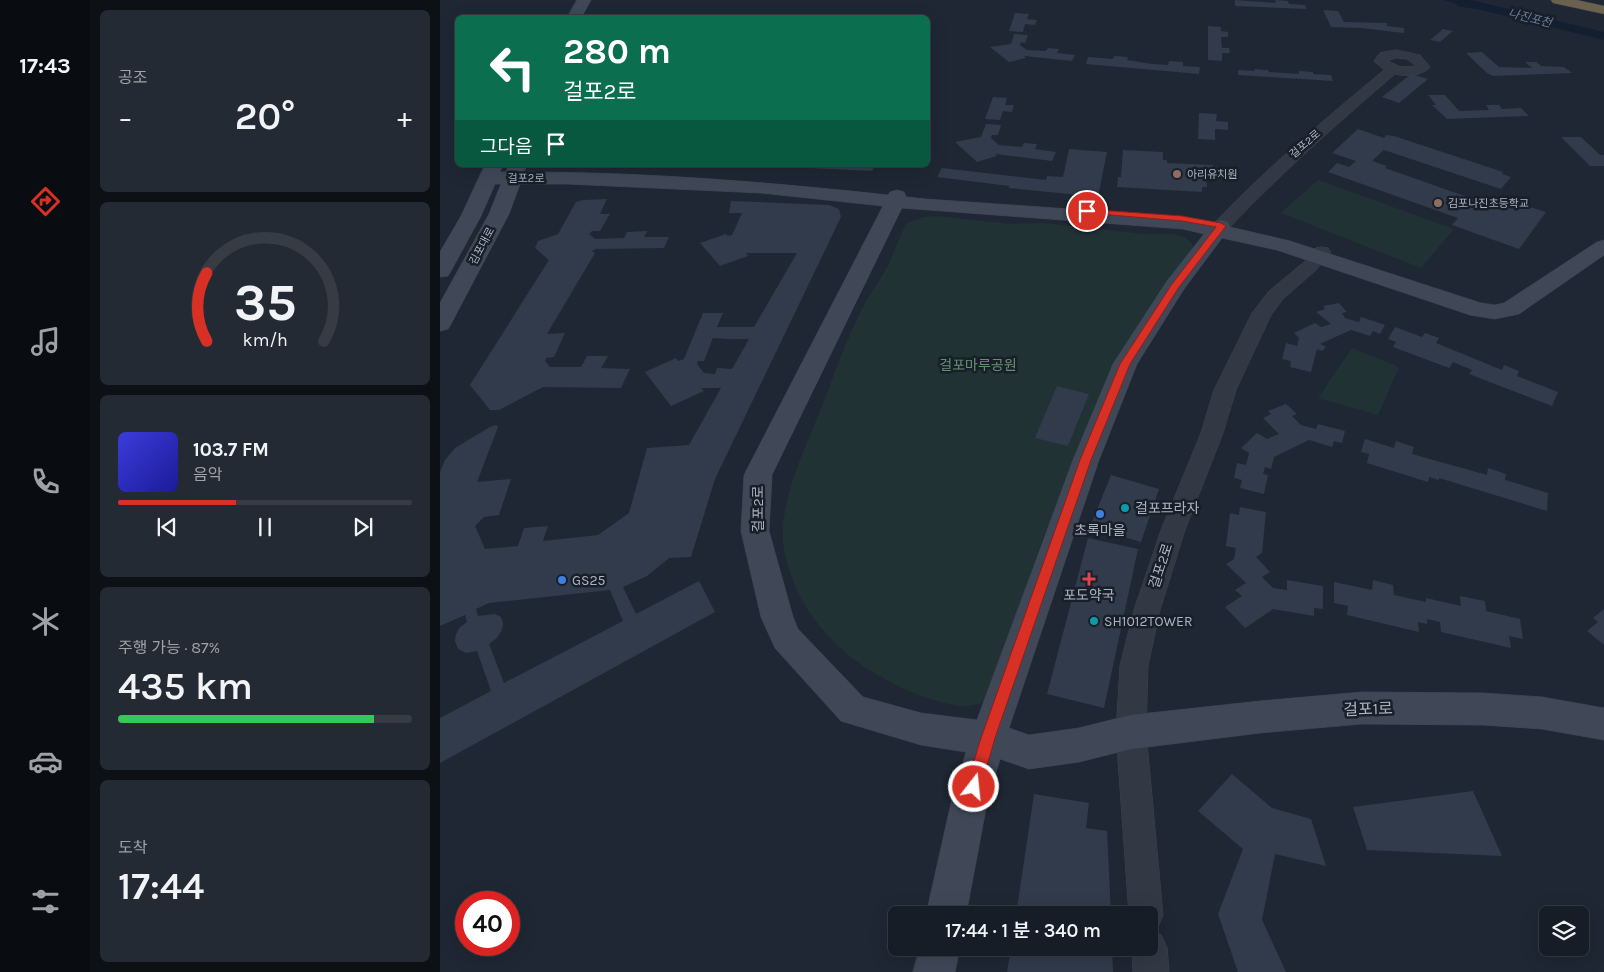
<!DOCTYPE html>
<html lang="ko">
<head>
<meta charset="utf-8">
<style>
  :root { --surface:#171d27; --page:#242a33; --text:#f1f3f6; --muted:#9ea2a7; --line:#363b44; --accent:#d93025 }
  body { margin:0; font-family:Karla,"Noto Sans KR",sans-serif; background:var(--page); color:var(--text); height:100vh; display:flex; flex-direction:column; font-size:19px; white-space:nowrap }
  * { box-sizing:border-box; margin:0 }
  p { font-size:16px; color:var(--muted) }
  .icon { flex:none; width:28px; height:28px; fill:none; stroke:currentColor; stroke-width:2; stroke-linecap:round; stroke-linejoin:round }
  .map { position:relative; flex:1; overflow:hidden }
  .details { display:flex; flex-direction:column; gap:10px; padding:10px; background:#0d1015; width:350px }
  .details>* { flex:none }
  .hud { position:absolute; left:15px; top:15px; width:475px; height:152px; border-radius:8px; box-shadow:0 5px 20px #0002,0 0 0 1px var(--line); background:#0b6e4f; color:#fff; overflow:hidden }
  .controls { position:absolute; left:1099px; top:906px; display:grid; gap:10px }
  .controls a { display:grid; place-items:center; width:50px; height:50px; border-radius:8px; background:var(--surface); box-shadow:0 5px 20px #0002,0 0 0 1px var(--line); font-size:25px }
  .speed { position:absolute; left:15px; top:891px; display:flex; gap:10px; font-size:25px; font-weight:700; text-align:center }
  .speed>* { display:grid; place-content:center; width:65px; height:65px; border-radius:50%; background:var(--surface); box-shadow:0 5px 20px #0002,0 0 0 1px var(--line); line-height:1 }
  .speed .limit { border:8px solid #d22; background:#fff; color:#111 }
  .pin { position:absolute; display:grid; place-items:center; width:42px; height:42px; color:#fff; margin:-21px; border:2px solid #fff; border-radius:50%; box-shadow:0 1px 5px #0007 }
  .me { position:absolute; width:55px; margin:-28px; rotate:16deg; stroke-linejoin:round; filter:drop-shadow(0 0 4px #0008) }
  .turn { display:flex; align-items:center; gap:18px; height:105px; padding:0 25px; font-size:22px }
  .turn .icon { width:65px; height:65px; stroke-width:2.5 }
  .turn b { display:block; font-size:35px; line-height:42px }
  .then { display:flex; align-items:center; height:48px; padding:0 25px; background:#0003; gap:10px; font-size:19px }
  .big { font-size:38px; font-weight:600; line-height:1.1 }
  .details .card { flex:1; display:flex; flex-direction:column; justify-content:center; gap:8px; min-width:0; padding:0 18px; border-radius:8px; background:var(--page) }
  .details .dial { align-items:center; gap:0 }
  .dial svg { height:130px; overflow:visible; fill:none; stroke:var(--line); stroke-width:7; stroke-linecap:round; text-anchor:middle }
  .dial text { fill:var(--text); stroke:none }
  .song { display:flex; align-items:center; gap:15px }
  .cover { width:60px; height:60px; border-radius:8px; background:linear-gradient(135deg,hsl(240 70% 55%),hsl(240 70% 35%)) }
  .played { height:5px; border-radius:2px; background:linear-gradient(90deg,var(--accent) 40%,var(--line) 40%) }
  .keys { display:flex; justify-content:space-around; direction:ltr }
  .heat { display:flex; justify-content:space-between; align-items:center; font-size:28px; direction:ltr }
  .charge { height:8px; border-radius:4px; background:linear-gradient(90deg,#34c759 87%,var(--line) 0) }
  .trip { position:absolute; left:448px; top:906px; width:270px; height:50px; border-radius:8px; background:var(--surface); box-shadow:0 5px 20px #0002,0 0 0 1px var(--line); font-weight:600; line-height:50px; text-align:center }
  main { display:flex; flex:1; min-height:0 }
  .tabs { display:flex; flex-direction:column; width:90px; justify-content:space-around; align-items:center; background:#090c10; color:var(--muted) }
  .tabs .icon { width:35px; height:35px }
  .tabs .active { color:var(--accent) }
  .tabs b { font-size:22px; color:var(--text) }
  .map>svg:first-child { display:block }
  .green { fill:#213235 }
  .water { fill:#131f31 }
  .building { fill:#313b4b; fill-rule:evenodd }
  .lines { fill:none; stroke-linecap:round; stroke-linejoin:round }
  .street-casing { stroke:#3c434e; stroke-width:1 }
  .secondary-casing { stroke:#3c434e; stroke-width:1 }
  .highway-casing { stroke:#3a414c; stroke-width:1 }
  .street { fill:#323945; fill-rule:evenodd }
  .secondary { fill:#404858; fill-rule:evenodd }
  .highway { fill:#6b614f; fill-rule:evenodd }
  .route { fill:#d93025; stroke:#8d1f18 }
  .education-dot { fill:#8d6e63; stroke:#181f29; stroke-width:2 }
  .culture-dot { fill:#0f9aa8; stroke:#181f29; stroke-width:2 }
  .shop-dot { fill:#3f7fe0; stroke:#181f29; stroke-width:2 }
  .health-dot { fill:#e0444e; stroke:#181f29; stroke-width:2 }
  .labels { text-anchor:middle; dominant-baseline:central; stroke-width:5; stroke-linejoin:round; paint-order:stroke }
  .far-street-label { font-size:11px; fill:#acb4c2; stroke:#181f29 }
  .far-poi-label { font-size:11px; fill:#acb4c2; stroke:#181f29; text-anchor:start }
  .far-water-label { font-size:12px; font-style:italic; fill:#657da1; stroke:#181f29 }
  .park-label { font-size:14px; fill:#659170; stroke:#181f29 }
  .poi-label { font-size:14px; fill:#acb4c2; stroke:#181f29; text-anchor:start }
  .street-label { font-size:14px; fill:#acb4c2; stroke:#181f29 }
  .near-street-label { font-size:16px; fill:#acb4c2; stroke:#181f29 }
</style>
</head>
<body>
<main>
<nav class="tabs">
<b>17:43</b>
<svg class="icon active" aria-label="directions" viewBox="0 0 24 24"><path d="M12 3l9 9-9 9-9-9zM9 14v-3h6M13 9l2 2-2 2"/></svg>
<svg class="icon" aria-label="music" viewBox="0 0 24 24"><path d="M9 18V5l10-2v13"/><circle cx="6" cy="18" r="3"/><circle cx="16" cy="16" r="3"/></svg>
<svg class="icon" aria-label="phone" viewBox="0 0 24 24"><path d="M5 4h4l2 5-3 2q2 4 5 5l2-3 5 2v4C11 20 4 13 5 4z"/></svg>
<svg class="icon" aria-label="climate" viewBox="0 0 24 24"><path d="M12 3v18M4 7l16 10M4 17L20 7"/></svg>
<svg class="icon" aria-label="car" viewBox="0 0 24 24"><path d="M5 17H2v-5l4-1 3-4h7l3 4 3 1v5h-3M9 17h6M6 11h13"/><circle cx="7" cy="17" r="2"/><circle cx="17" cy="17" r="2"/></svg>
<svg class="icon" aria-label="filters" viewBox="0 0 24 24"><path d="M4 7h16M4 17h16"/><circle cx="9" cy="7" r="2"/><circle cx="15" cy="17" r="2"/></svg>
</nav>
<section class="details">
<div class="card"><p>공조</p>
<div class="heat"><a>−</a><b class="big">20°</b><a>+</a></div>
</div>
<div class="card dial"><svg viewBox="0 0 100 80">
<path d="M14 69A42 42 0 1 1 86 69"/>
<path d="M14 69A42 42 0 0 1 14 27" stroke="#d93025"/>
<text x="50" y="56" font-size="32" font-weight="700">35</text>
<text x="50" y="72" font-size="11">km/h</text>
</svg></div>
<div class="card">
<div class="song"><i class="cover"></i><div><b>103.7 FM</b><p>음악</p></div></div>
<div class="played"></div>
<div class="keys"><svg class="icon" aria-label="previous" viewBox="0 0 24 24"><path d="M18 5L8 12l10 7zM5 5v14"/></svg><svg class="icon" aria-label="pause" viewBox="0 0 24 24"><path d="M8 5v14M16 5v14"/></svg><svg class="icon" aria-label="next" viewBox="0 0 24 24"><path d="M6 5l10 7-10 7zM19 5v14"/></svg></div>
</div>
<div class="card"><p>주행 가능 · 87%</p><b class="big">435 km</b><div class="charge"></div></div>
<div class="card"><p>도착</p><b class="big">17:44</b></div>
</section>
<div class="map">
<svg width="1164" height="972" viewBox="0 0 1164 972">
  <rect width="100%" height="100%" fill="#1f2734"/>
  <path class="green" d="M878,180L1014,229L981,268L841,213Z
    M498,216L569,224L604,223L705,234H735L746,238L752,243L753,249L641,445L603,538L545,702C537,704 527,707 519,706C485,700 450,684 422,665C382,638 352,596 344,549C336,508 365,449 380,411C394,375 407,337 425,303C431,292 439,282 445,271C454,255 458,238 467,223L484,217Z
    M912,348L959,367L938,415L878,398Z"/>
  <path class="water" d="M1003,0H1031L1164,32V40L1041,10L1017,6V4Z"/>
  <path class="building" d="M795,0L836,3L835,0L848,1L849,4L865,5L866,9L795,6Z
    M883,10L898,11L904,22L947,23V26L964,28V33L921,28L891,27Z
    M575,13L589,14L587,19L597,20L595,25L585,24L583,32L569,31Z
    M768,26L781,27V31L788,32V37H781L782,48H789L790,53H782V61L768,60Z
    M1003,29L1013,31L1000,42L990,40Z
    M574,34L588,35L585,43L581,42L580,45L587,50L606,51L608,48L619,49L617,53L635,55L632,61L584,56L586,58L569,62L550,47L571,44Z
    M1042,52L1059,67L1092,68L1085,62H1096L1101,66L1124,67L1132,73L1053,76L1047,73L1026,53Z
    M674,56L688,57L687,60L712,64L728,65L729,61L743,62V66L760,67L759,74L646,64L648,57L673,59Z
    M814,69L828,70L829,72L859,74V71L873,72V74L891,75L893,81L798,75V70L815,71Z
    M971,74L988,79L959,103L942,97Z
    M988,95H1005L1019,111L1049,110L1046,105H1059L1062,109L1081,108L1089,116L1007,119L992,105H996Z
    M553,97L567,98L565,105H574L572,112L563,111L560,120L545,119Z
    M759,113L777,114L776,121L788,122V130L775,129V140L758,139Z
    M546,124L561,125L558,135H552L551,138L559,145L582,147L584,143L597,144L595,149L616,152L612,161L555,154L557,156L537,162L515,142L541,137Z
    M918,129L944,138L946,135L954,136L1063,172L1062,174L1071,177L1061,189L944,150L932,161L947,166L945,168L1039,201L1043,196L1077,208L1080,204L1106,212L1079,249L1012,225L1018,218L888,172L897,163L909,167L916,161L892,153Z
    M1121,137H1141L1160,155H1164V166H1150Z
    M629,149L667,152L658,197L569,188V186L497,177L502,168L606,180L607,176L623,177Z
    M683,150L723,152V160H727V163L773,165V176L762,175V180H766L767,187H762V192L677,187L678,177H681Z
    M348,165H435L432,171L348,167Z
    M167,199L160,214H170L160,231H152L149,234L155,239L184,238L187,232L207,231L204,237H229L224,248L156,249L152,251L155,253L107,334L125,333L114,357L106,358L105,361L110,367H141L147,356H168L161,368L190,369L181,388L103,387L59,410H50L30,385L109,260L95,248L98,241L118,234L136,202L143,200Z
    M291,201L389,205L399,209L401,217L275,479L251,557L229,558L207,576L183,587L196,614L259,581L275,612L0,763V718L51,691L37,651L26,653L18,649L15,641L16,634L20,627L27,622L25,615L0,626V472L5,460L15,448L50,427L56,425L58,427L37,482L71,479L59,515L44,517L35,526L45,549L78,546L84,528L108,526L103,541L158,535L189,513L207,448L249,445L281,388H261L264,391L231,406L205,372L236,358L238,361L244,359L263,313H283L277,327H314L357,253H306L308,256L280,266L260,243L286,234L288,236L292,235L302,213H289ZM273,338L289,339H309L292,369L277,368L275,374L264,373L257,364L258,361H264ZM170,590L183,621L64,683L49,644L57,638L62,630L63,623L61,617L55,614L38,616L36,609L49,603Z
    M899,303L907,312L902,313L905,318L919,322L921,317L945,325L940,334L933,331L930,336L911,330L880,344L886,347L882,351L877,349L871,372L850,367L851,361L842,359L846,343L857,346L859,338L854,333L875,323L881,327L891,324L876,312L885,309L883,306Z
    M955,327L982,337L985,333L999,338L996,343L1062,370L1064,365L1079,371L1077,376L1118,392L1112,406L1029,374L1032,370L1013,362L1009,368L953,347L956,342L948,339Z
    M617,386L649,394L628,446L595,438Z
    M846,404L857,414L852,416L861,425L876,429L878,424L905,431L902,443L894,441L892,447L869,440L834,457L831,469L825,467L823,474L828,475L824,494L800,488L802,480L794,478L797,463L806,465L809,453L801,448L817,433L827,439L839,434L823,418L831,414L828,411Z
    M925,439L954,448L956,441L974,447L972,454L1047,475L1048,468L1066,474L1065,480L1108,493L1107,511L999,478V480L989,477L988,482L927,463L929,454L921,452Z
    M671,475L719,489L701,542L650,527Z
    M800,507L826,512L822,553L816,557L830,572L822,577L833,588L847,590V580L883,586V609L874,608V616L833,609L805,628L785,607L802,596L795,590L806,583L786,564L794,559L796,548L786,546L790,513L799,515Z
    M648,538L698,549L664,708L607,694Z
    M933,580L953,585L954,595L986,602V598L1021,606L1020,596L1045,601L1046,611L1080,619L1083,639L1069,636L1071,648L1001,632L1000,622L987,619V624L978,622L979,632L907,615L908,606L894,603V582L932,590Z
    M1164,609V645L1147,631L1158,622L1153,618Z
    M792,774L832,808L871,819L886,866L835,854L822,920L846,972H798L778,914L803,849L758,811Z
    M1033,791L1062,856L927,850L913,807Z
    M594,794L649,803L646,828L667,831L671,915H576Z
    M571,948H672L673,972H567Z"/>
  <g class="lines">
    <defs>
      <path id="street" d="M956,50L980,55L990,67C982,76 967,77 955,74C897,124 840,174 787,230L781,231L775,230L772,226L775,222C828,167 885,119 944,70L934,61L940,53ZM956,58L967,59L976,66L961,67L948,61Z
        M882,247L888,248L891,252L876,270L843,299L831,315L796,390L783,433L745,530L720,610L708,666L706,732L723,915L718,927L711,930L721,935L727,947L729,972H693L692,948H709V915H689L676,732L680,666L694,610L721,530L761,433L774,390L812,313L829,291L864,262L876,248Z"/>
      <path id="secondary" d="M137,0H151L141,18H127Z
        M45,165H63L60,172H66L69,165H87L84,172C206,172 327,182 448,195L450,192L457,190L464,192L466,197L486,199L743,217L773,223L781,220L788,222L790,227L850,241L1041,303L1055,305L1064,303L1157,242L1164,240V255L1079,314L1055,319L1030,315L837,250L782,238L744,289L697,364L659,460L569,728L589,735L639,728L691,715L820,701L922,692L1043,693L1102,697L1164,708V740L1102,729L1043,725L922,724L820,733L691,749L639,762L589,769L560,759L547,803L526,915H486L511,803L526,752L481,745L401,721L335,648L321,617L301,531L304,475L443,206L321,193L127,184H80L69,214L11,324L8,329L0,331V303L49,214L61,184H55L41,216L11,271L8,276L0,277V252L21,216ZM462,208L743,229L764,234L727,281L673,364L633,460L537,720L481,713L423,697L358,629L353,617L329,531L332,475Z
        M480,948H520L515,972H473Z"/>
      <path id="highway" d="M1111,0H1137L1164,6V14L1113,3Z"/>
    </defs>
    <use href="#street" class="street-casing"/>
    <use href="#secondary" class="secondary-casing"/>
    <use href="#highway" class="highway-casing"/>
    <use href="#street" class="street"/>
    <use href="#secondary" class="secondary"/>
    <use href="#highway" class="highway"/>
  </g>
  <path class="route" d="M644,209L742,216L781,223L786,226L739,287L690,364L651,460L555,738L541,787L539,792L534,795L529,792L526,787L541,738L640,460L680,364L732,284L776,227L742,221L647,213L643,211Z"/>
  <g class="education-dot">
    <circle cx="737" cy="174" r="5"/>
    <circle cx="998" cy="203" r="5"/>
  </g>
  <g class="culture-dot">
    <circle cx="685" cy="508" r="5"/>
    <circle cx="654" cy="621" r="5"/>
  </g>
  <g class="shop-dot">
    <circle cx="660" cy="514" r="5"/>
    <circle cx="122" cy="580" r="5"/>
  </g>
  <path class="health-dot" d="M646.5 571.5h5v5h5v5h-5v5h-5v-5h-5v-5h5z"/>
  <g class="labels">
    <g class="far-street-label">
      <text transform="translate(865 144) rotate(-41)">걸포2로</text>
      <text x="86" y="178">걸포2로</text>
      <text transform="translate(42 246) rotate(-62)">김포대로</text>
    </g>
    <g class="far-poi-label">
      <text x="747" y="174">아리유치원</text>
      <text x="1008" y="203">김포나진초등학교</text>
    </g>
    <g class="far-water-label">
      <text transform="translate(1090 18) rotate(14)">나진포천</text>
    </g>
    <g class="park-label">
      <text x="538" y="365">걸포마루공원</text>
    </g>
    <g class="poi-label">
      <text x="695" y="508">걸포프라자</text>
      <text x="660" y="530" text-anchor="middle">초록마을</text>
      <text x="132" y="580">GS25</text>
      <text x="649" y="595" text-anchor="middle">포도약국</text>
      <text x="664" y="621">SH1012TOWER</text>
    </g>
    <g class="street-label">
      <text transform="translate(318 509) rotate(-90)">걸포2로</text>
      <text transform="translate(721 566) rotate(-72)">걸포2로</text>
    </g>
    <g class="near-street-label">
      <text transform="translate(928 709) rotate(-2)">걸포1로</text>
    </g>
  </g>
</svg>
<div class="controls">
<a><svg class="icon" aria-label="layers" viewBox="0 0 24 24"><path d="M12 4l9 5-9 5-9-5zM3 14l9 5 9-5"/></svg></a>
</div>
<div class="speed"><div class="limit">40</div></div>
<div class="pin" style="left:647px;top:211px;background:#d93025"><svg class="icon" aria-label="arrive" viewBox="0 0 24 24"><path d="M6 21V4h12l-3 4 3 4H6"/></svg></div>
<svg class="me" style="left:534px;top:787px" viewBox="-20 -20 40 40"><circle r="17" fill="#d93025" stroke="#fff" stroke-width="3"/><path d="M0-11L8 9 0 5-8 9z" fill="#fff"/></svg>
<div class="trip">17:44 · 1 분 · 340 m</div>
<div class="hud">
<div class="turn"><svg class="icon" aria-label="left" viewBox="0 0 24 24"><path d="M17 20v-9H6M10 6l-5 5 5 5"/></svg><div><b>280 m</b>걸포2로</div></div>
<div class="then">그다음<svg class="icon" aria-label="arrive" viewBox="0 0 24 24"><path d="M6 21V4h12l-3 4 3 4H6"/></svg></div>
</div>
</div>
</main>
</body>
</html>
